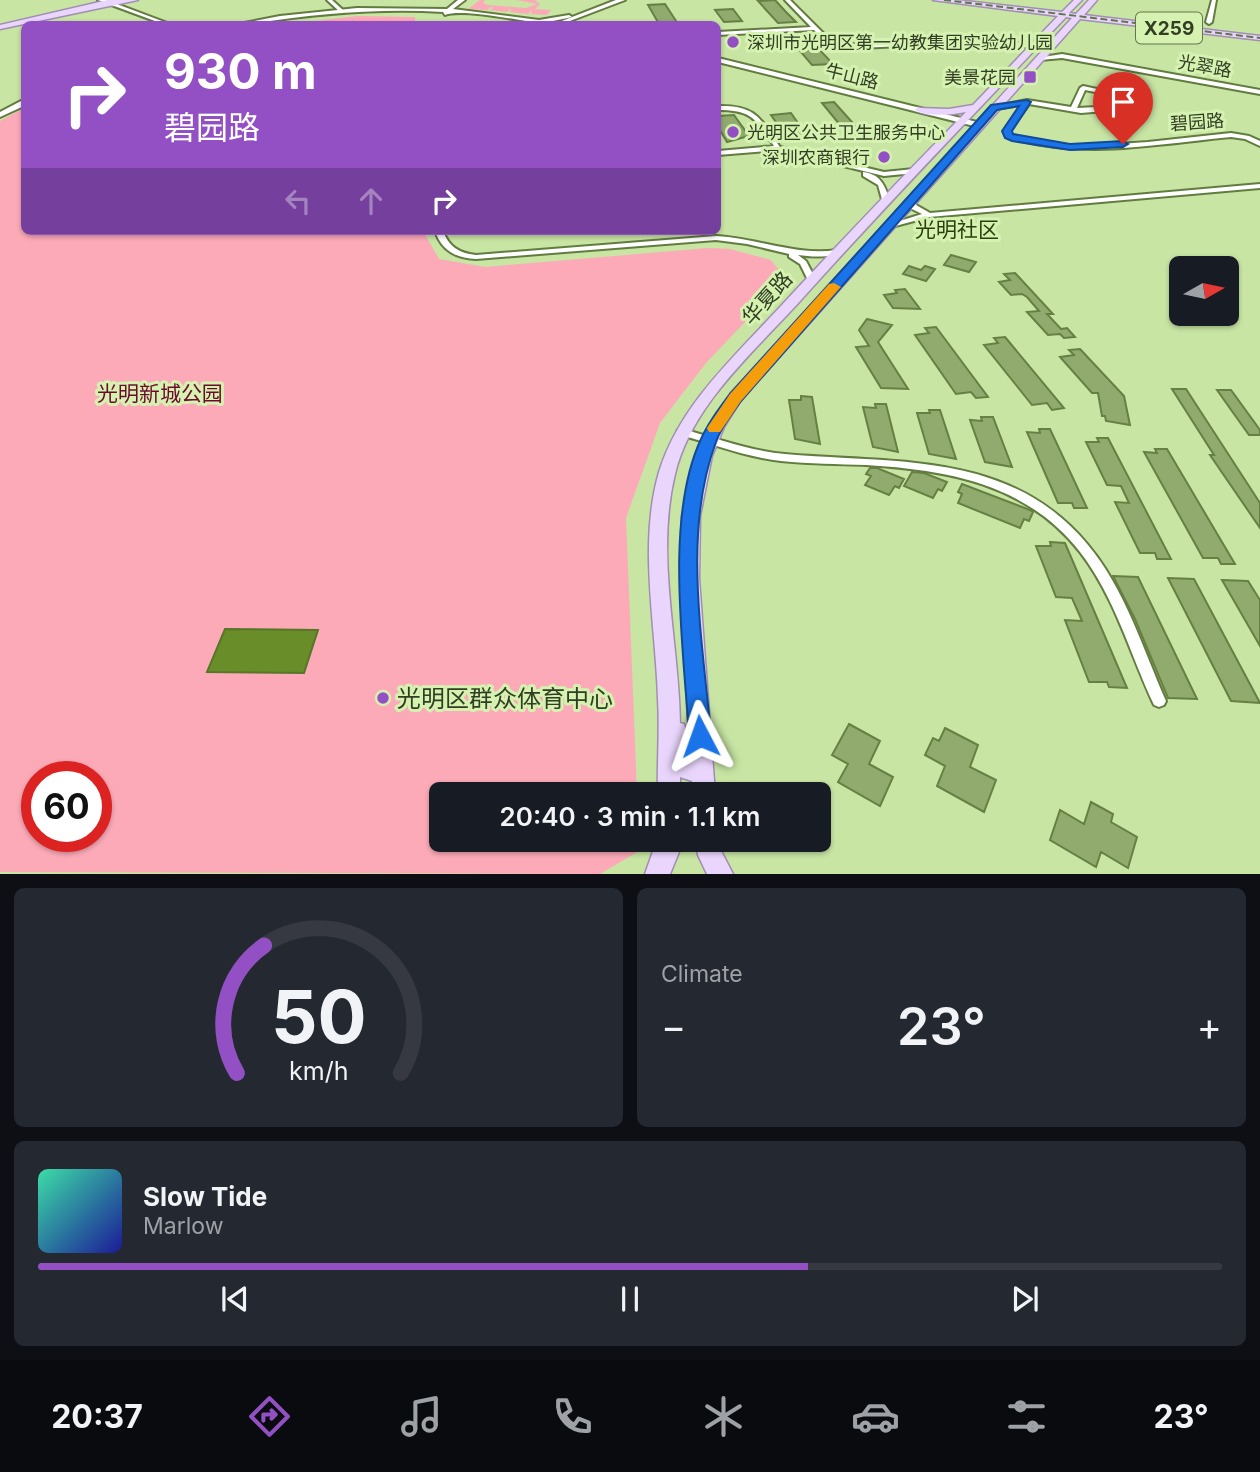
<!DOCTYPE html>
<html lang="en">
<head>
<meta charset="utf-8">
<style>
  :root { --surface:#171b24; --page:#242831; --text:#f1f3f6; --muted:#9ea1a6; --line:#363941; --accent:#9350c5 }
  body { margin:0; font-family:Inter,"Noto Sans SC",sans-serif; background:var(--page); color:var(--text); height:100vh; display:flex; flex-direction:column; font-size:26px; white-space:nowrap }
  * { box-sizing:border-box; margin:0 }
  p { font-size:23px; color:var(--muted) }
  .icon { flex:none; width:38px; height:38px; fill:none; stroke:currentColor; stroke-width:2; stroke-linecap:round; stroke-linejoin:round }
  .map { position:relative; height:874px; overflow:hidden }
  .drawer { display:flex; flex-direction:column; gap:14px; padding:14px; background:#0d0f14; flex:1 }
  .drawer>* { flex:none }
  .top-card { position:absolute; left:21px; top:21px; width:700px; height:214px; border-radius:10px; box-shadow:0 2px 5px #0004; background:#9350c5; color:#fff; overflow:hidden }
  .needle { width:46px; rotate:81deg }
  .tools { position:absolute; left:1169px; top:256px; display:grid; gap:14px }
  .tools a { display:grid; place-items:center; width:70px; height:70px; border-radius:10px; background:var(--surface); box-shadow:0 2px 5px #0004; font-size:35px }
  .speed { position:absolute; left:21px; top:761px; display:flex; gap:14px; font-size:35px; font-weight:700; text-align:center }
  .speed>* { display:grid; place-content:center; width:91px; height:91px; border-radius:50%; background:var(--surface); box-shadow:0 2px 5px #0004; line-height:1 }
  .speed .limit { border:10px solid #d22; background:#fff; color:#111 }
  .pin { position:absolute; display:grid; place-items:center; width:60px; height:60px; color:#fff; margin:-72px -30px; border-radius:50% 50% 50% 0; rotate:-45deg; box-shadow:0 0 7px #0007 }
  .pin .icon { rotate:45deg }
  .me { position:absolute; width:77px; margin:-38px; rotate:356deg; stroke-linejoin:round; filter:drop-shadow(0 0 5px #0008) }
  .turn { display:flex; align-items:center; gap:24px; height:147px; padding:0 28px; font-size:32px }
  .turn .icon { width:91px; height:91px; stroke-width:2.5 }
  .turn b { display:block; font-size:49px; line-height:60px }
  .lanes { display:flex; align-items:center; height:66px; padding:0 28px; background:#0003; justify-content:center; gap:35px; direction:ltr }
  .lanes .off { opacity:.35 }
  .big { font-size:52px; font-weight:600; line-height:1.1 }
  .drawer .card { flex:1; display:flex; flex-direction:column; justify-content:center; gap:10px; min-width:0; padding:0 24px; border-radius:10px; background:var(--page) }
  .drawer .dial { align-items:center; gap:0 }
  .dial svg { height:182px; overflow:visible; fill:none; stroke:var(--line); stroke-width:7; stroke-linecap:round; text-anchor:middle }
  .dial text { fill:var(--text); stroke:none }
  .song { display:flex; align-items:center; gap:21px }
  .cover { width:84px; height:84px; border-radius:10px; background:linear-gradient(135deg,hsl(160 70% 55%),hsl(240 70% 35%)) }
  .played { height:7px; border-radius:4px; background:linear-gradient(90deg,var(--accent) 65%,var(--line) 65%) }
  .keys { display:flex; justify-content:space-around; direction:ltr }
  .heat { display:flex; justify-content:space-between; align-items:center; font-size:38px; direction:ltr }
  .drawer .tiles { flex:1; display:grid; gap:14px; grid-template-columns:1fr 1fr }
  .card:last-child { grid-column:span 2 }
  .trip { position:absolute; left:429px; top:782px; width:402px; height:70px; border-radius:10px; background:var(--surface); box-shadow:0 2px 5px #0004; font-weight:600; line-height:70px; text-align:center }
  .tabs { display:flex; height:112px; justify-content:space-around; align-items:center; background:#090b0e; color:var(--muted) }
  .tabs .icon { width:49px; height:49px }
  .tabs .on { color:var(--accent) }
  .tabs b { font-size:32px; color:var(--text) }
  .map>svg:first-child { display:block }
  .green { fill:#fcaab8; fill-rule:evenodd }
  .water { fill:#688d29; stroke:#587528; stroke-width:2 }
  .building { fill:#90ab6d; stroke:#668043; stroke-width:2 }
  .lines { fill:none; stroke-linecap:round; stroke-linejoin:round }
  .minor-casing { stroke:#627c3f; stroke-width:4 }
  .tertiary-casing { stroke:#627c3f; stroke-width:4 }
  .secondary-casing { stroke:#627c3f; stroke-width:4 }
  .primary-casing { stroke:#a08fb0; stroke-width:3 }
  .minor { fill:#fff; fill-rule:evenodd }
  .tertiary { fill:#fff; fill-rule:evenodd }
  .secondary { fill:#fff; fill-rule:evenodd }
  .primary { fill:#ead6fd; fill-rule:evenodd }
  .rail { stroke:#62744d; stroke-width:2; stroke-dasharray:7 3.5; stroke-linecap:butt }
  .route { fill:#1a73e8; stroke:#114b97; stroke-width:2 }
  .slow { fill:#f59e0b }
  .poi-dot { fill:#9350c5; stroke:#d5f2b1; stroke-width:2.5 }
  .labels { text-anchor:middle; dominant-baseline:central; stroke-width:6; stroke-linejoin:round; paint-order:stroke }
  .far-poi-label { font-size:18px; fill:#323e24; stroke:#d5f2b1; text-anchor:start }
  .far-street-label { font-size:18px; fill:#323e24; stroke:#d5f2b1 }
  .shield { fill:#d5f2b1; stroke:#63744e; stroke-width:2 }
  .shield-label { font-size:19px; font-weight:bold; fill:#323e24 }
  .far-quarter-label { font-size:21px; fill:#2c3e0f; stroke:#d5f2b1 }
  .street-label { font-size:21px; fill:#323e24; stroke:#d5f2b1 }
  .park-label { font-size:21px; fill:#6d092d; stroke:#d5f2b1 }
  .near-poi-label { font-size:24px; fill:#323e24; stroke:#d5f2b1; text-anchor:start }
</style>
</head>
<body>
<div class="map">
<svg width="1260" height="874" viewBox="0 0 1260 874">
  <rect width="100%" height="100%" fill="#c8e5a4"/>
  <path class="green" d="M480,0H485L483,3L488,5L526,8L537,4L516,0H535L540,4L535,9L551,10L547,15L531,14L532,10L528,14L510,12L511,8L507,12L489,10L493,8L491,7L487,10L468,9Z
    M357,16L415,17V24H290Z
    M24,108V231H423L439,259L485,267L708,248L730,249L771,260L786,279L706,363L660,423L626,518L637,794H441V840H639V851L600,874L0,872V121ZM37,777H96V836H37Z"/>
  <path class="water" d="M225,629L318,630L304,673L207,672Z"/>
  <path class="building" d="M775,0L786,12L796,22L778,23L758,1Z
    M665,4L678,24H659L648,5Z
    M733,9L742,21L724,22L715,10Z
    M813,43L818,48L833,64L812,65L794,44Z
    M834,102L851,121L863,135L849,136L822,103Z
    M791,113L805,133L785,135L771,115Z
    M734,115L749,136L727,142L718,127V116Z
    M951,255L976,262L969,272L944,265Z
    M909,266L921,270L925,266L935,269L926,281L903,274Z
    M1015,273L1053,314H1047L1061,329L1067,328L1075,337L1064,338L1060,334L1048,335L1027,312L1039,311L1027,297L1022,294L1011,295L999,282L1010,280L1004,274Z
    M905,289L920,309L893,308L884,295L897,293L895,290Z
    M867,319L892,325L878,342L908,389L881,388L856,347L869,346L859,330Z
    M936,327L988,397L976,398L971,392L956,394L915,335L929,333L925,328Z
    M1005,337L1064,408L1052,410L1047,403L1032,405L984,345L998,343L994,338Z
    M1080,349L1124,396L1130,425L1106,421L1105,416H1102L1098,393H1092L1060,357L1074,355L1069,350Z
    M1172,389H1186L1260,503V528L1210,455H1214Z
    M1217,390H1231L1260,430V435H1249Z
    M801,396L812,397L820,444L795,439L789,400H801Z
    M875,404H886L898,452L873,447L863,407L876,408Z
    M929,410H940L956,459L929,454L917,413H930Z
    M981,417H993L1012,467L985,462L970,420L982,421Z
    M1039,429H1050L1087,508H1074L1072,503H1058L1027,432L1040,433Z
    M1097,438H1108L1171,559H1157L1155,553H1140L1115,502L1129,503L1121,486L1107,485L1086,442H1099Z
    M1155,449H1167L1235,564H1221L1218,558H1203L1144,452L1157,453Z
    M870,468H877L904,479L899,488L895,486L889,495L865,485L871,476L866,474Z
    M912,472L924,473L947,482L942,491L938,489L933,498L904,486Z
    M962,484L1030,510L1033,512L1029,521L1024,519L1020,528L958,503L962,494L958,492Z
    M1050,542L1065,543L1127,688L1109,687L1107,682H1089L1065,620L1082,621L1072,598L1056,597L1036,546H1051Z
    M1113,576L1138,577L1197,699L1168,698L1135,619Z
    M1168,578L1194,579L1260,703L1231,701Z
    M1222,580L1248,581L1260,600V646Z
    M849,724L880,741L869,764L893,777L880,806L838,782L848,764L832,755Z
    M945,728L978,745L970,767L996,780L984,812L937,786L945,766L925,755L933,738L939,741Z
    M1091,802L1113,814L1111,822L1137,837L1128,868L1101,852L1096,867L1050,840L1060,810L1084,824Z"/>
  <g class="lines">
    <defs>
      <path id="minor" d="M327,0H332L344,11L340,12Z
        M785,0H790L833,43L839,45L987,38L1037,46L1034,48L987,42L838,49L829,45L814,30L718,35V32L811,27Z
        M1212,0H1216L1212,22L1209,24L1206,22Z
        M1083,86L1130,96L1145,106L1142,108L1081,113L1029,104L1010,131L1012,135L1033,141L1059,145L1088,146L1148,142L1231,133L1249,136L1260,141V146L1245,139L1231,137C1155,144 1081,160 1007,137L1004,131L1022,105L994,109L991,107L1027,100L1071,107L1080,88ZM1085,90L1126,98L1136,105L1077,108Z
        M718,106C756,105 760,118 780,147L884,172L914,169L918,171L914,173L884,176L778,150L718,155V151L774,146C755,119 753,110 718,110Z
        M863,172C881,174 885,186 890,201L889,203H883L878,185L863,176Z
        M1260,184V188L929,217L888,228L884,226L922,214L910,208L907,200L911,198H914L916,205L930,213Z
        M435,231H443C449,247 459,253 476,255L716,236C757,238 795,256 837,250L841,252C829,258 812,257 798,255L806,261L816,280L812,283L809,282L800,264L789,257V254L747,244L716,240L476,259C456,258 442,251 435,231Z
        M682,429C716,438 750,451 785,454C894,464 1010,450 1088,545C1125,589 1143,649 1166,701L1164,705L1159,707L1154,705C1130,654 1115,597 1080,552C1027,484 948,470 866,465C838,464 809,464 781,461C746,457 712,444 678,434L677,432L678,430Z"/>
      <path id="tertiary" d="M98,0H106L170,24H163Z
        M458,0H465L453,9L539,20L569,15L572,17L548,22L553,24H543C522,21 462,8 445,15L443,12C378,8 313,14 250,24H239L280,16L357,8L447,9Z
        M1062,54L1260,90V94L1062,58L1040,60L1037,58Z
        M718,58L981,123L982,125L978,127L718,62Z
        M21,101H24V106L0,117V112Z"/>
      <path id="secondary" d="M616,0H625L562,24H554Z"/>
      <path id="primary" d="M108,0H138L0,29V25Z
        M933,0H956L1062,12L1074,0H1082L1069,13L1076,14L1089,0H1097L1084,15L1260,36V40L1080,19L741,400L724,427L712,456L700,516L699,578L715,794H693L692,781L680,777V794H658C657,763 660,731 658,699C656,625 638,545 659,472C680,405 733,358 780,307C841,241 903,176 966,112C950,115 929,117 915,110L917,108L949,109L973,105L1058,16ZM1066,17L1072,18L730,394L709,427L696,456L682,516L681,578L689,742L684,724L680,723C679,641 655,556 675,474C692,404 754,352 801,300C887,204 977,111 1066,17Z
        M657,840H681L679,852L670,874H645Z
        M695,840H719L721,851L733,874H707L698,855Z"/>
    </defs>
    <use href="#minor" class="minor-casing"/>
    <use href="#tertiary" class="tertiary-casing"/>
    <use href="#secondary" class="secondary-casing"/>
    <use href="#primary" class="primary-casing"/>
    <use href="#minor" class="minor"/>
    <use href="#tertiary" class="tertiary"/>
    <use href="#secondary" class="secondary"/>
    <use href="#primary" class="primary"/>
    <path class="rail" d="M944,0L1260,38"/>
  </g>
  <path class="route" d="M1027,100L1031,102L1012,131L1013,134L1070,144L1123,141L1128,144L1123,147L1070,150L1012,141L1005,138L1002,131L1019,106L997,110L741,401C732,414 721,427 716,442C682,532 703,642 711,736L707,743L700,746L692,743L689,736C684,650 664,518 701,439C708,423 719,408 730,394L991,105Z"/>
  <path class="slow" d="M834,283L841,287L839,289L741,401L720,432H709L707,428L730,394L829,284Z"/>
  <g class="poi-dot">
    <circle cx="733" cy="42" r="7"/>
    <rect x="1023" y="70" width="14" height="14" rx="3.5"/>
    <circle cx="733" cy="132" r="7"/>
    <circle cx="884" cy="157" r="7"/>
    <circle cx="383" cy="698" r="7"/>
  </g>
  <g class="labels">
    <g class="far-poi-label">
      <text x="747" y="42">深圳市光明区第一幼教集团实验幼儿园</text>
      <text x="1016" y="77" text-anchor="end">美景花园</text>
      <text x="747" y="132">光明区公共卫生服务中心</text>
      <text x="870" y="157" text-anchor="end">深圳农商银行</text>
    </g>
    <g class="far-street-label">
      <text transform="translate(1205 66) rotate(10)">光翠路</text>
      <text transform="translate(852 76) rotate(14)">牛山路</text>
      <text transform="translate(1197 122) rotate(-4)">碧园路</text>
    </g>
    <rect class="shield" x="1136" y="12.5" width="66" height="31" rx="5"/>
    <g class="shield-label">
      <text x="1169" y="28">X259</text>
    </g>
    <g class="far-quarter-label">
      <text x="957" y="229">光明社区</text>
    </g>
    <g class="street-label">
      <text transform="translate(767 298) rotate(-48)">华夏路</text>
    </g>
    <g class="park-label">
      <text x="160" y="393">光明新城公园</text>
    </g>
    <g class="near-poi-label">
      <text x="397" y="698">光明区群众体育中心</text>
    </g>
  </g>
</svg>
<div class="tools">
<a><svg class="needle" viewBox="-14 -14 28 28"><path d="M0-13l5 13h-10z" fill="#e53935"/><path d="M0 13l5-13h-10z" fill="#9ea1a6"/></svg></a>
</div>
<div class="speed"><div class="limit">60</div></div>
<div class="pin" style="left:1123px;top:144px;background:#d93025"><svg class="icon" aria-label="arrive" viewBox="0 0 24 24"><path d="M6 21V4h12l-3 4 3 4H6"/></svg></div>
<svg class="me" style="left:700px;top:736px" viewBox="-20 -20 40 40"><path d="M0-17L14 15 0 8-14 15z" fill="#1a73e8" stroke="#fff" stroke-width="4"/></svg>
<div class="trip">20:40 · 3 min · 1.1 km</div>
<div class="top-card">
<div class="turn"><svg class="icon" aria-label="right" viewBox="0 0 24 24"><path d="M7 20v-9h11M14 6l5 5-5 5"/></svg><div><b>930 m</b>碧园路</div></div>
<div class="lanes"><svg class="icon off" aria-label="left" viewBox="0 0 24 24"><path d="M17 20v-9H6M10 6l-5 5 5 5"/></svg><svg class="icon off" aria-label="ahead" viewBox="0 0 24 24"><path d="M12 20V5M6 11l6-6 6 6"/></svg><svg class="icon" aria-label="right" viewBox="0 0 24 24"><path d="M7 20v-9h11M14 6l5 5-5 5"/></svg></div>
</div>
</div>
<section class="drawer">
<div class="tiles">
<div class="card dial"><svg viewBox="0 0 100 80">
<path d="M14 69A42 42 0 1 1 86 69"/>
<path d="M14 69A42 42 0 0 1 26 13" stroke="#9350c5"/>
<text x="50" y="56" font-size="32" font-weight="700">50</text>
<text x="50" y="72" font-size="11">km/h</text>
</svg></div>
<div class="card"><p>Climate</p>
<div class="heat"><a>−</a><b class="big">23°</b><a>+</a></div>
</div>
<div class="card">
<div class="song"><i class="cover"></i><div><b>Slow Tide</b><p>Marlow</p></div></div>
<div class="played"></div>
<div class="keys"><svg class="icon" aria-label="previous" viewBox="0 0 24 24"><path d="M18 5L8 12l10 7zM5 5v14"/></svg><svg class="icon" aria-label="pause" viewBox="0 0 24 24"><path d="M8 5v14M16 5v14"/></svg><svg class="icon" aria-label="next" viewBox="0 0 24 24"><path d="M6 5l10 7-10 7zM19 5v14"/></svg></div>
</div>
</div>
</section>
<nav class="tabs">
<b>20:37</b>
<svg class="icon on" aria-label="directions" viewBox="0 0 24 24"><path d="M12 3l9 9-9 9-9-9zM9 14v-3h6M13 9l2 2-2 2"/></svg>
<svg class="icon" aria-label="music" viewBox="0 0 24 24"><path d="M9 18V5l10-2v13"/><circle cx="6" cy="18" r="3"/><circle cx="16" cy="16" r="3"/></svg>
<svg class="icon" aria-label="phone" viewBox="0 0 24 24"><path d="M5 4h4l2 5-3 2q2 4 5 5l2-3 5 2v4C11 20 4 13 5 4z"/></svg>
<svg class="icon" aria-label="climate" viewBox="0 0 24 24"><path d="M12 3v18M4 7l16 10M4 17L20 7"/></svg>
<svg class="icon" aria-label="car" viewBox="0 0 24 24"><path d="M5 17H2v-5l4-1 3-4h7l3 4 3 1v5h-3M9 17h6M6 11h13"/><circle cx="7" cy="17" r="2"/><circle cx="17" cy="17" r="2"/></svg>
<svg class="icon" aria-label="filters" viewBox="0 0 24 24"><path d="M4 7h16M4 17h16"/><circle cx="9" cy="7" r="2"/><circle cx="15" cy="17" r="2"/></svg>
<b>23°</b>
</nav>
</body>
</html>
